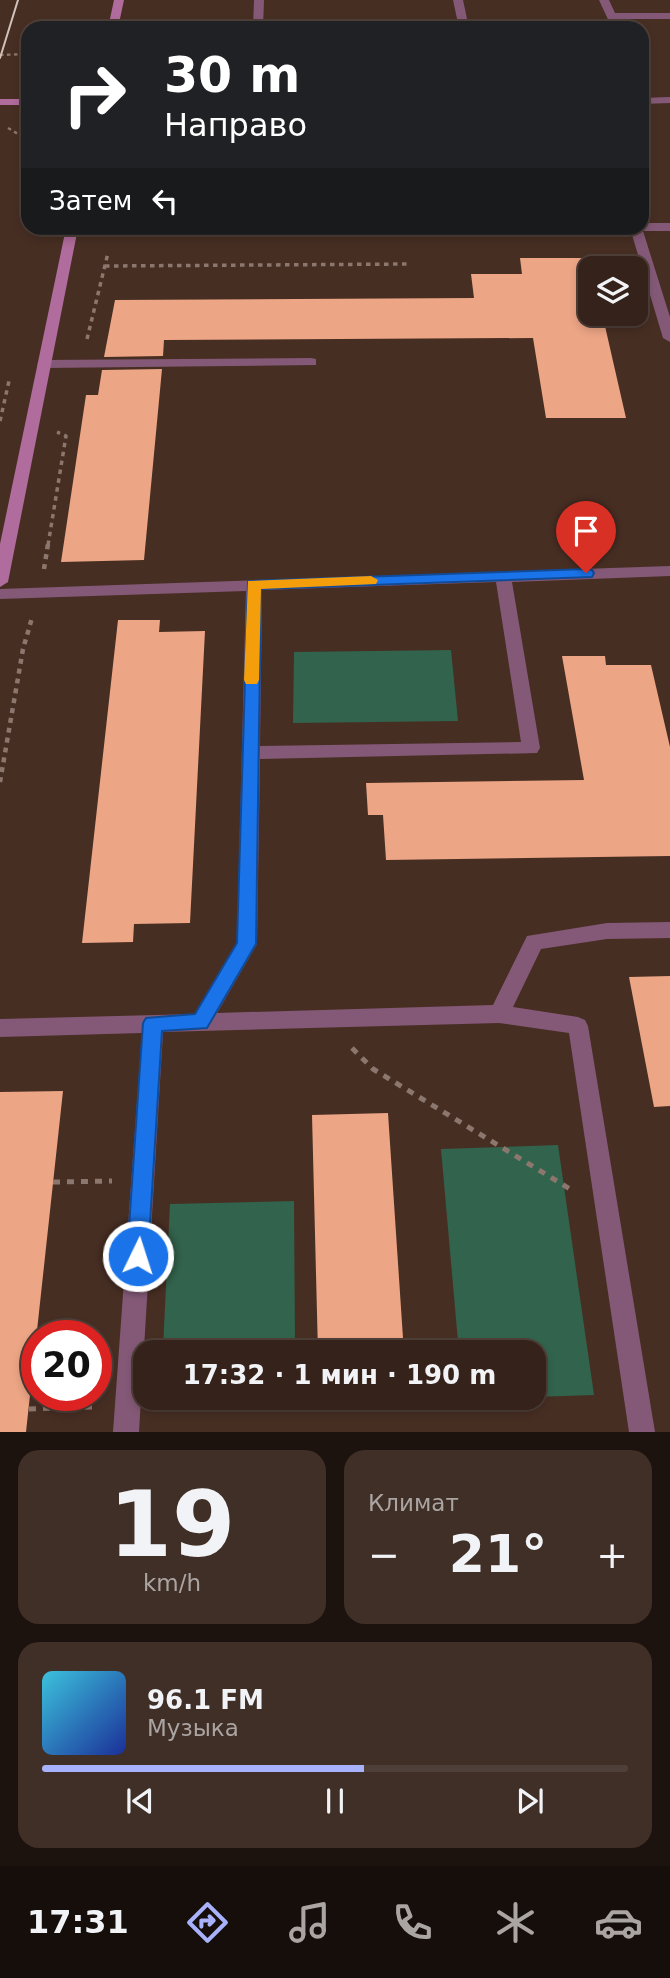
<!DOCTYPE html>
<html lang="ru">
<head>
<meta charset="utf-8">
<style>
  :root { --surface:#35221a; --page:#402f27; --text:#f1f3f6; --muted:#aaa4a2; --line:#4f3f39; --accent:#a7b1fc }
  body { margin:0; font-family:"DejaVu Sans",sans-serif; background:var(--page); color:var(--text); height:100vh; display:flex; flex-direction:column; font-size:26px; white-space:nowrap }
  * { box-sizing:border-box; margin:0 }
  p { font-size:23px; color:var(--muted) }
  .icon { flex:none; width:38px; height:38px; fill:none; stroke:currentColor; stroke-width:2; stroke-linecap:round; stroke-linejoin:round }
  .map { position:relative; height:1432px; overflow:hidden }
  .details { display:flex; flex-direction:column; gap:18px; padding:18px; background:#1d130e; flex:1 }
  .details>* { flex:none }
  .guide { position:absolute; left:21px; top:21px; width:628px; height:214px; border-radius:21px; box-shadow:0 4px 10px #0003,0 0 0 2px var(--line); background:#202124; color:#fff; overflow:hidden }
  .fabs { position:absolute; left:578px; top:256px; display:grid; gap:14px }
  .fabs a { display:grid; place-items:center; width:70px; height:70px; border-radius:14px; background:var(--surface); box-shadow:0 4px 10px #0003,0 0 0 2px var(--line); font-size:35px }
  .speed { position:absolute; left:21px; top:1320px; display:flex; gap:14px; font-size:35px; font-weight:700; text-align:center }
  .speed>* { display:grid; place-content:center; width:91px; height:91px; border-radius:50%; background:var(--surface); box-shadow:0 4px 10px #0003,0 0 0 2px var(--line); line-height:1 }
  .speed .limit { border:10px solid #d22; background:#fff; color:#111 }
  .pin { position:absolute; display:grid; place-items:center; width:60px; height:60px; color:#fff; margin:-72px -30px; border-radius:50% 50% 50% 0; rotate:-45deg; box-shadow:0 0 7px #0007 }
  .pin .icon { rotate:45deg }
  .me { position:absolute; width:77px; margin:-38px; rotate:4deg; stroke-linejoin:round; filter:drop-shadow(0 0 5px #0008) }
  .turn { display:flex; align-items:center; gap:24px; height:147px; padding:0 28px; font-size:32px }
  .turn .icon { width:91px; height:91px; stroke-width:2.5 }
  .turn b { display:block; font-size:49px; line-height:60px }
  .then { display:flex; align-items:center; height:66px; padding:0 28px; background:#0003; gap:14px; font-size:26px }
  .big { font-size:52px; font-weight:700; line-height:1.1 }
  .details .widget { flex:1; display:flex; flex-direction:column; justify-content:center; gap:10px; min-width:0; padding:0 24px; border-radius:21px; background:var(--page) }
  .details .dial { align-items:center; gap:0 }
  .dial b { font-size:91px; line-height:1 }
  .song { display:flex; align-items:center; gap:21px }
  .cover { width:84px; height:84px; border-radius:10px; background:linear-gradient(135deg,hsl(190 70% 55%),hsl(230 70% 35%)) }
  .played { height:7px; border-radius:4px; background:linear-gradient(90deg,var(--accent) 55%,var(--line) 55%) }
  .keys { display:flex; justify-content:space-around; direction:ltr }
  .heat { display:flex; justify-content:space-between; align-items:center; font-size:38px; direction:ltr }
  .details .tiles { flex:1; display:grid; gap:18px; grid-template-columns:1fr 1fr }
  .widget:last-child { grid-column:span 2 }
  .trip { position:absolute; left:133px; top:1340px; width:413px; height:70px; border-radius:21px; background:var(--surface); box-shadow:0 4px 10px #0003,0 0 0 2px var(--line); font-weight:700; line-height:70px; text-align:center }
  .tab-bar { display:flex; height:112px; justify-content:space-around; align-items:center; background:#150e0a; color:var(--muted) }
  .tab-bar .icon { width:49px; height:49px }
  .tab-bar .active { color:var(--accent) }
  .tab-bar b { font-size:32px; color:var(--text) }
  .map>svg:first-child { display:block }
  .green { fill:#32634c }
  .building { fill:#eca585 }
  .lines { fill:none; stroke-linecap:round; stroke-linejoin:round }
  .path-far3 { stroke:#8c776e; stroke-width:2.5; stroke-dasharray:3.5 3.5; stroke-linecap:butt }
  .path-far2 { stroke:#8c776e; stroke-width:3.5; stroke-dasharray:4.5 4.5; stroke-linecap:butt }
  .path-far1 { stroke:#8c776e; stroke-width:4.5; stroke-dasharray:5 5; stroke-linecap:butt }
  .path { stroke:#8c776e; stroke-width:5; stroke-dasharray:7 7; stroke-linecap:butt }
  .service { fill:#845977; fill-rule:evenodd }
  .minor { fill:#845977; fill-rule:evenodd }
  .secondary { fill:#b06c9c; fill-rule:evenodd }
  .tram { stroke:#d3c2ba; stroke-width:2 }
  .route { fill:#1a73e8; stroke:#114b97; stroke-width:2 }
  .slow { fill:#f59e0b }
</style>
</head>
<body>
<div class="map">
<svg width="670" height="1432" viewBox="0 0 670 1432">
  <rect width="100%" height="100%" fill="#472e23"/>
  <path class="green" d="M451,650L458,721L293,723L294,652Z
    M558,1145L594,1395L534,1397V1353H459L441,1149Z
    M294,1201L295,1344L163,1348L170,1204Z"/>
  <path class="building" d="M520,258H589L592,268L590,313H602L626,418H546L533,338L164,340L163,356L104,357L115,300L474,298L471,274H522Z
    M162,369L144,560L61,562L86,395H98L102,370Z
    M118,620H160L159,632L205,631L190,923L134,924L133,942L82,943Z
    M562,656H605L606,665H651L670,747V856L386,860L383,815H368L366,783L584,780Z
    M670,976V1106L654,1107L629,977Z
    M63,1091L26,1432H0V1092Z
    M388,1113L404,1353H318L312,1115Z"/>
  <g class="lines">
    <path class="path-far3" d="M0,55L28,54
      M8,128L28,140"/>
    <path class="path-far2" d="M105,266L410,264
      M87,339L108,253
      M0,421L9,381
      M48,545L66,436L57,432"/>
    <path class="path-far1" d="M44,569L48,544
      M0,782L23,649L32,618"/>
    <path class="path" d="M352,1048L373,1069L570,1189
      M53,1182L112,1181
      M29,1409L94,1407"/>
    <path class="service" d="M254,0H264L263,28H253Z
      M453,0H463L469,28H459Z
      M599,0H609L615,13H670V19H618L622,28H612Z
      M67,228H438L439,229L433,233L71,234L67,233Z
      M311,358L316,359V365L44,368L37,364L44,360Z
      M670,566V576L512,582L540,748L537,753L260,759L257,944L217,1013L493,1005L527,936L607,923L670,922V938L607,939L541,949L513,1007L578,1017L585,1020L588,1026L655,1432H629L569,1033L499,1023L163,1032L139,1432H113L142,1033L0,1037V1019L195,1014L237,943L246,591L0,599V589ZM496,582L521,742L260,746L262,590Z"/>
    <path class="minor" d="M670,97V103L642,104V98Z
      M642,223H670V231H643L670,317V342L663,338L630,228H642Z"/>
    <path class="secondary" d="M114,0H124L118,28H108Z
      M0,99H28V105H0Z
      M66,228H78L8,582L0,587V544Z"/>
    <path class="tram" d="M0,58L18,0"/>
  </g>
  <path class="route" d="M586,569L592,570L594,573L592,577L261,589L256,944L207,1028L162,1031L148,1256L145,1263L138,1266L130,1263L127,1256L143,1023L146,1018L195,1014L237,943L248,581Z"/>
  <path class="slow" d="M371,576L378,580L376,584L261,589L259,680L257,684H246L244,680L248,581Z"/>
</svg>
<div class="fabs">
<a><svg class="icon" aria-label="layers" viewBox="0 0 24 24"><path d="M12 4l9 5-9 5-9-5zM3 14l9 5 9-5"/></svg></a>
</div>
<div class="speed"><div class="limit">20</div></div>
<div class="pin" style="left:586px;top:573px;background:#d93025"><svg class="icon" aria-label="arrive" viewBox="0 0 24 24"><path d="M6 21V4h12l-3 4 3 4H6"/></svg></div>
<svg class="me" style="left:138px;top:1256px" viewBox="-20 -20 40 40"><circle r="17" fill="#1a73e8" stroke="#fff" stroke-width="3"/><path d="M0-11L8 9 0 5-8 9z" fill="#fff"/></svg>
<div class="trip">17:32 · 1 мин · 190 m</div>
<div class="guide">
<div class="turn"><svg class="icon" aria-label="right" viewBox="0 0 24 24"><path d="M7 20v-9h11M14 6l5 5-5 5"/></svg><div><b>30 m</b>Направо</div></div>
<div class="then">Затем<svg class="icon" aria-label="left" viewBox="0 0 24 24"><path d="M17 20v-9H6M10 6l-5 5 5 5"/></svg></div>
</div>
</div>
<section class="details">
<div class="tiles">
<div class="widget dial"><b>19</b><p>km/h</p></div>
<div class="widget"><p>Климат</p>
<div class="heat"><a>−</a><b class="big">21°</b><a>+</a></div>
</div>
<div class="widget">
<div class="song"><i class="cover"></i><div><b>96.1 FM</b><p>Музыка</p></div></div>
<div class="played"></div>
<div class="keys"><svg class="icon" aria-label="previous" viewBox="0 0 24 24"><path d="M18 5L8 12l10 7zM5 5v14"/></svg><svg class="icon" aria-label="pause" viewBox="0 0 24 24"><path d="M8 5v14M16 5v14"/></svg><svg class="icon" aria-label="next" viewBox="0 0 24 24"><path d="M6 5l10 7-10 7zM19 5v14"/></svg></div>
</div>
</div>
</section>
<nav class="tab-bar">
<b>17:31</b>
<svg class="icon active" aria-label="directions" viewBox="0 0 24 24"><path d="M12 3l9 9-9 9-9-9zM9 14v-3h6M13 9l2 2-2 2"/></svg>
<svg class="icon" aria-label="music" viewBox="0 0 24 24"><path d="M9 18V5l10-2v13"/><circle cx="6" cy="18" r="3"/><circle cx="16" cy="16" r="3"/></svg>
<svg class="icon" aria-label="phone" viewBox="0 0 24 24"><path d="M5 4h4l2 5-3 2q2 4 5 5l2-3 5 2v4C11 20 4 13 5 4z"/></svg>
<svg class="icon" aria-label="climate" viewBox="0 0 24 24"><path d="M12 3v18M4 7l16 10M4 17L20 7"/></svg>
<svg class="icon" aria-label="car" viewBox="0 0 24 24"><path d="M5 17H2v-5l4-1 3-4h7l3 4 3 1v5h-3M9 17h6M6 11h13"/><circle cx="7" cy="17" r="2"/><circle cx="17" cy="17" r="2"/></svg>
</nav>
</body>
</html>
